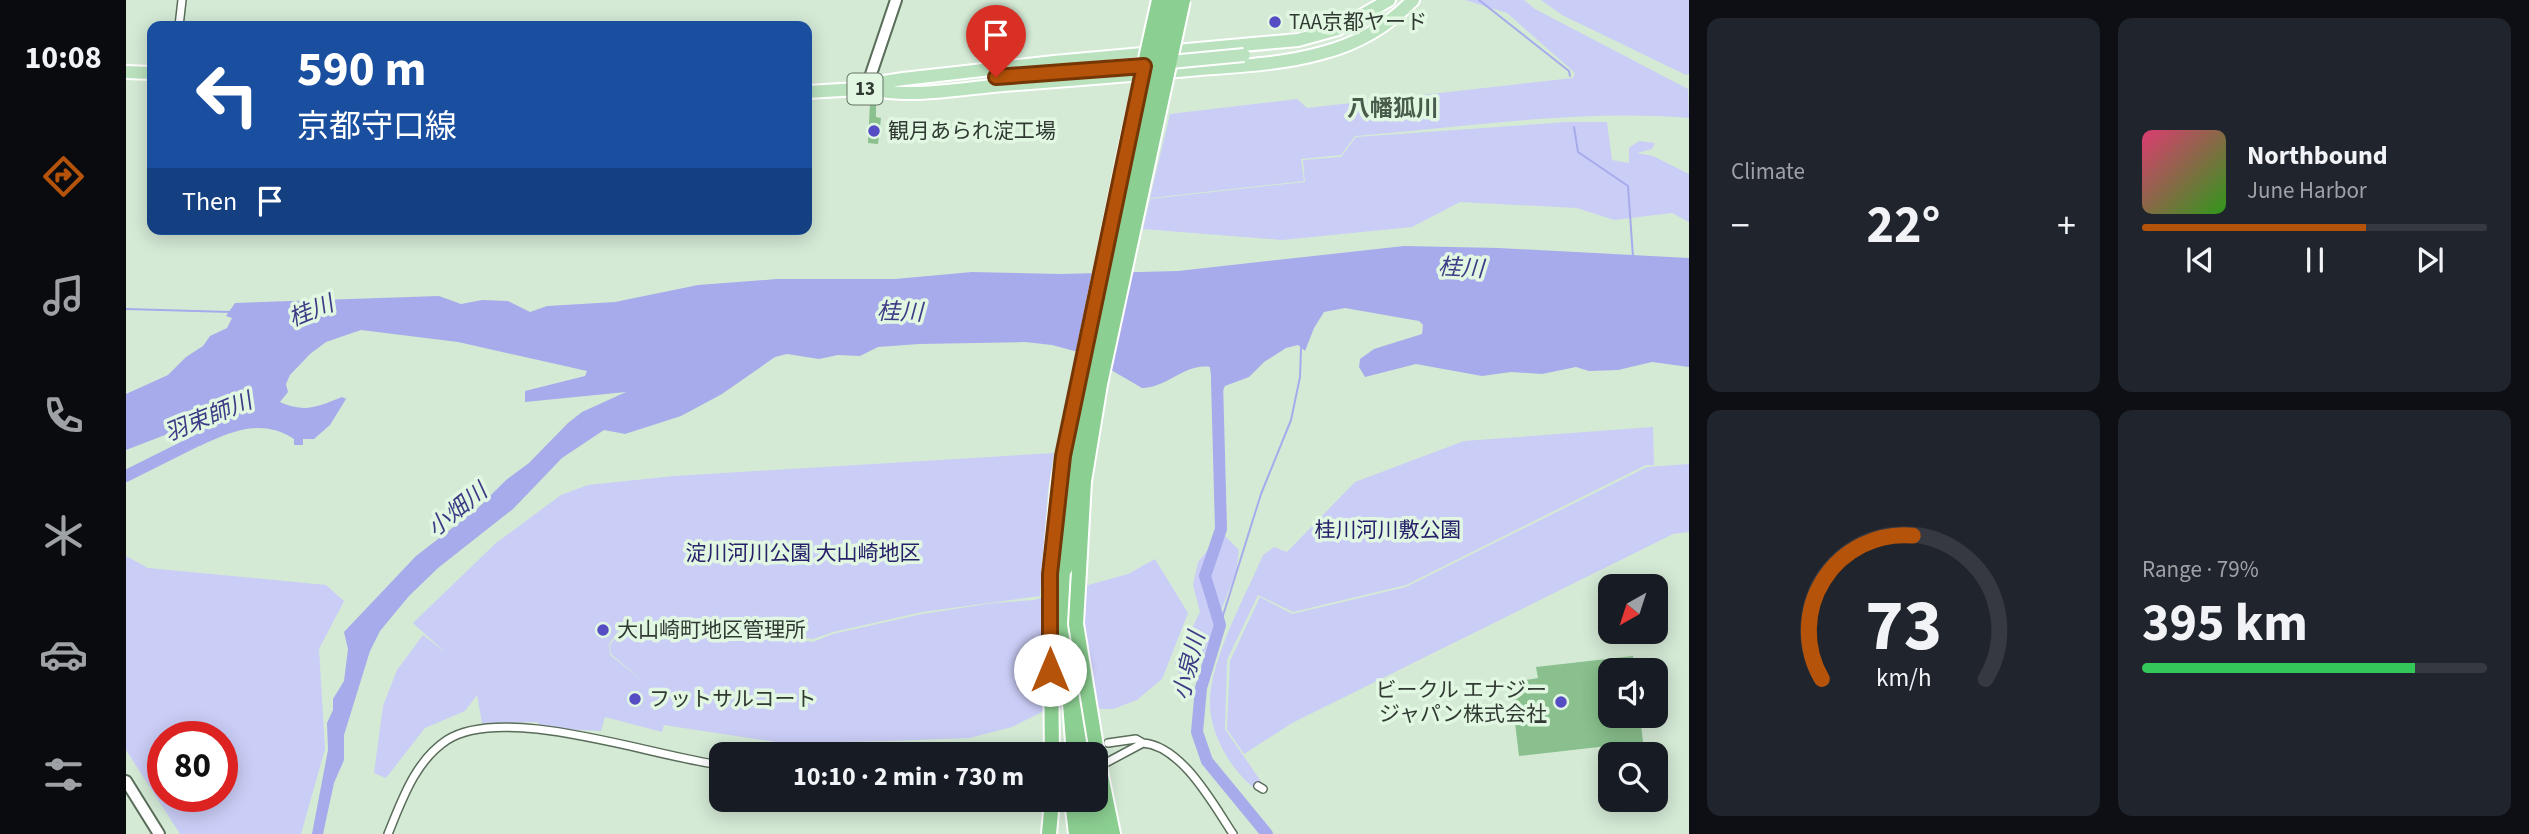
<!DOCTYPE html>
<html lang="en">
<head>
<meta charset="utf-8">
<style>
  :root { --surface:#171b24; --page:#20242c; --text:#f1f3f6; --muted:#9ea1a6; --line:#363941; --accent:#b45309 }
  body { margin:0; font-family:"Source Sans 3","Noto Sans JP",sans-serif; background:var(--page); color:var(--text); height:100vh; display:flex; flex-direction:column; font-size:26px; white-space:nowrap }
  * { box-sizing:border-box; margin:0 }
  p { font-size:23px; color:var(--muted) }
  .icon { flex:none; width:38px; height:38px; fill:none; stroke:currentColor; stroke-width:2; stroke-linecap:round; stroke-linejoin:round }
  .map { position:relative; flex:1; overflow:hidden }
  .sheet { display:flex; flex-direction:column; gap:18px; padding:18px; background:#0d0f14; width:840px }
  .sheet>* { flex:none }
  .hud { position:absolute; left:21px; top:21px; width:665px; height:214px; border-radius:14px; box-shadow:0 4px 18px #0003; background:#1a4fa0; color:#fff; overflow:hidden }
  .needle { width:46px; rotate:219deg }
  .controls { position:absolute; left:1472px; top:574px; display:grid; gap:14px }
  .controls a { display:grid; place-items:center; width:70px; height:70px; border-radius:14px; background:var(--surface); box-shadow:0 4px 18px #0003; font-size:35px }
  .speed { position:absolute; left:21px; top:721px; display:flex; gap:14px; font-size:35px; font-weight:700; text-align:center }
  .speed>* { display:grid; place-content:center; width:91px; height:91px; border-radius:50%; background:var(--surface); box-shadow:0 4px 18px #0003; line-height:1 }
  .speed .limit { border:10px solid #d22; background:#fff; color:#111 }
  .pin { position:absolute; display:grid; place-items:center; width:60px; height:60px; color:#fff; margin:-72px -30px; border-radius:50% 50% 50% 0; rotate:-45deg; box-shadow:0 0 7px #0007 }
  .pin .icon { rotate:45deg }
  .me { position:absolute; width:77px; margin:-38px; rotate:0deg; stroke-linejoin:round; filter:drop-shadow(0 0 5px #0008) }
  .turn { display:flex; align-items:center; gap:24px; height:147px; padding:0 35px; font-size:32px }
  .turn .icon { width:91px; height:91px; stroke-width:2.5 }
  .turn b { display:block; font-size:49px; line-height:60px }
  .then { display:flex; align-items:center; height:66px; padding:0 35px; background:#0003; gap:14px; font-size:26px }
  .big { font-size:52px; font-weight:700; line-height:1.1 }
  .sheet .tile { flex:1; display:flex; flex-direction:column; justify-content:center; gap:10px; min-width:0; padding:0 24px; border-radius:14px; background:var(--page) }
  .sheet .dial { align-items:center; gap:0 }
  .dial svg { height:182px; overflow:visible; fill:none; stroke:var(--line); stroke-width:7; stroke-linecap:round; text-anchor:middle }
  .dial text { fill:var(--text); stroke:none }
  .song { display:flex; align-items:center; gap:21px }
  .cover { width:84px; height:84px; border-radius:10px; background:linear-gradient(135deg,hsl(340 70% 55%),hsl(110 70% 35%)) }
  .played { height:7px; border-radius:4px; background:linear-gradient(90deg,var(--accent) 65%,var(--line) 65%) }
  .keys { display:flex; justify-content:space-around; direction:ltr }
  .heat { display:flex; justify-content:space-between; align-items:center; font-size:38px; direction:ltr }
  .charge { height:10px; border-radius:5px; background:linear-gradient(90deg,#34c759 79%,var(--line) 0) }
  .sheet .tiles { flex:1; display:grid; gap:18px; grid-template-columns:repeat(2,1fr) }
  .trip { position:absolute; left:583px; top:742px; width:399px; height:70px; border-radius:14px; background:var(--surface); box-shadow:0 4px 18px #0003; font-weight:700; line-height:70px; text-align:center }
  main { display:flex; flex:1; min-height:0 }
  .tab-bar { display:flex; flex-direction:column; width:126px; justify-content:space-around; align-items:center; background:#090b0e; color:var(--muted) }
  .tab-bar .icon { width:49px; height:49px }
  .tab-bar .selected { color:var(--accent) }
  .tab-bar b { font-size:32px; color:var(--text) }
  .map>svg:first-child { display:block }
  .green { fill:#cacdf6; fill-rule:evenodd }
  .water { fill:#a7abeb }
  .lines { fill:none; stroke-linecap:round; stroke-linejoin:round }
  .stream { stroke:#a7abeb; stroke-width:2 }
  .river { stroke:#a7abeb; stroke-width:12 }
  .building { fill:#89c08d }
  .street-casing { stroke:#596d5a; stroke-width:10 }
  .secondary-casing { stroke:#596d5a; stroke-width:14 }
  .primary-casing { stroke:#fff; stroke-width:16 }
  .highway-casing { stroke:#fff; stroke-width:18 }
  .street { stroke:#fff; stroke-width:7 }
  .secondary { stroke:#fff; stroke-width:10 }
  .primary { stroke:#bae2be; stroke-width:12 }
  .highway { stroke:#8ccf92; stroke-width:14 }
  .primary-bridge-casing { stroke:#fff; stroke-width:16; stroke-linecap:butt }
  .highway-bridge-casing { stroke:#fff; stroke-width:18; stroke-linecap:butt }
  .primary-bridge { stroke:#bae2be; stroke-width:12 }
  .highway-bridge { stroke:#8ccf92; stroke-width:14 }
  .route-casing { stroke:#753606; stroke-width:18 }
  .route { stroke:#b45309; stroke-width:12 }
  .poi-dot { fill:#564dc4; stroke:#e1f7e2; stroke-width:2.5 }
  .labels { text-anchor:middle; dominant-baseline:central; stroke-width:7; stroke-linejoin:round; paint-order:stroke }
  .shield { fill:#e1f7e2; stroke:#667367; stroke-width:2 }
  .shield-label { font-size:19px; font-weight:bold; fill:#313a32 }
  .poi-label { font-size:21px; fill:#313a32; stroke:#e1f7e2; text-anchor:start }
  .park-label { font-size:21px; fill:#282069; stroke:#e1f7e2 }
  .neighbourhood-label { font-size:23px; font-weight:bold; fill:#495b4a; stroke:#e1f7e2 }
  .water-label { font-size:23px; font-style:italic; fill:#3e3b86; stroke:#e1f7e2 }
</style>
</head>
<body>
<main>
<nav class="tab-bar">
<b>10:08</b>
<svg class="icon selected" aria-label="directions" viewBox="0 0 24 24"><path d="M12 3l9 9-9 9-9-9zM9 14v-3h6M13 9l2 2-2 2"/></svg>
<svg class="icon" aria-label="music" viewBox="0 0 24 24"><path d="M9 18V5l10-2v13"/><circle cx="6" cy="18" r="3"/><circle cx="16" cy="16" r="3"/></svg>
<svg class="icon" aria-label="phone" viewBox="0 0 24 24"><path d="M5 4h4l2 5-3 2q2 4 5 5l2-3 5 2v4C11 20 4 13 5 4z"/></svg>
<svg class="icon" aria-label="climate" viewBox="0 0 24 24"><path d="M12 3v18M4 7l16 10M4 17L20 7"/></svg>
<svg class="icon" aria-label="car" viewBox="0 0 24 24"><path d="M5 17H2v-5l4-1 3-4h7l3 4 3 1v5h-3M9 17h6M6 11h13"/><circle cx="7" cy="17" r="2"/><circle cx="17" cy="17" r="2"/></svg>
<svg class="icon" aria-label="filters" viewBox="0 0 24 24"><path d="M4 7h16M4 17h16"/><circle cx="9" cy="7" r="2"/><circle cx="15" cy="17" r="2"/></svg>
</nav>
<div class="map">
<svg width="1563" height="834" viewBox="0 0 1563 834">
  <rect width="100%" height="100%" fill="#d4ead5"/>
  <path class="green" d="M1339,0H1398L1409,9L1562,89L1563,118C1453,109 1339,127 1229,136L1215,155L1175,159L1178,181L1024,198L1044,114L1171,99L1181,108L1447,78L1449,73L1381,13Z
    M1415,0H1563V74L1560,75L1436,15Z
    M1441,122H1481L1486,160L1503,163V148L1513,141L1529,143L1526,149L1511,153L1527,156L1563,174V222L1546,213L1488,220L1451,208L1334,202L1286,227L1156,240L1017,229L1024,199L1179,182L1177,160L1215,157L1230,137Z
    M1527,427L1528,465H1520L1280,585L1167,612L1132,595L1101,660L1099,729L1136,783L1133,792C1108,774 1085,738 1084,706C1082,663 1120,595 1137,555L1148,547L1161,552L1229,482L1338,441Z
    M928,453L922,490L914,596L796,612L707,632L687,639L650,635L622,627L595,632L543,627H495L483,644L484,655L518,682L485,654L484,645L496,629L595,634L622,628L651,637L687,642L707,634L796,614L868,603L908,600L1002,574L1029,559L1062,613L1036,679L1011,700L987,709L924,708L886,727L843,738L763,741L657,743L538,725L536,732L479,717L475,731L416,728L411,722L356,723L351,695L339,711L299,728L260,778L248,773L257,706L271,670L297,635L320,653L287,623L370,543L435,495L462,485L548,476Z
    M1563,464V532L1547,534L1166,723L1118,754L1101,729L1104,661L1134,597L1166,614L1280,587L1521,467Z
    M1099,536L1113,550L1110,572L1068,680L1058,685L1049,663L1074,612L1067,585L1072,562L1088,543Z
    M0,556L22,568L200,585L218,601L193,649L199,749L175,834H54L0,750ZM37,737H96V796H37Z"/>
  <path class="water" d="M1278,246L1373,248L1563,258V367L1526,362L1492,370L1463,371L1450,367L1416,374L1385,372L1356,376L1290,364L1239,377L1233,367L1234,359L1248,349L1296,334L1297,325L1293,321L1219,308L1198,312L1188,328L1179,351L1172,345L1160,348L1138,362L1123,377L1099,386L1095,395L1087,394L1084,367C1059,363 1041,388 1016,388L956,353L926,345L899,342L793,344L752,347L734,356L712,355L693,359L661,354L649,357L596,394L555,416L499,434L478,430L436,458L387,509L312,568L283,596L254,631L244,651L218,735V760L208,783L197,834H186L202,750L201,723L207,710V699L218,681L222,649L218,632L290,556L352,508L380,480L403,463L442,423L456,412L500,392L399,402V391L459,376L461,371L332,342L235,330L200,342L184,354L164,375L160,384L162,392L154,402C179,413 191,407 216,397L220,399L204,425L188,439H177V445H168V439C136,418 106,431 74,446L71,432L52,430L0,450V394L42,375L60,357L77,346L84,336L101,328L106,318L100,316L109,303L313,296L335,304L356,300L382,301L404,312L421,306L489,302L572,285L651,279H769L846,272L935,274L1052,271Z"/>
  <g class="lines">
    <path class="stream" d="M1353,0L1443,71L1444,76
      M1448,127L1452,152L1502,186L1507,257
      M0,309L104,312
      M1094,625L1135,494L1165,420L1174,377L1175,348"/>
    <path class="river" d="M1091,381L1095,529L1079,576L1094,625L1075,688L1071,732L1081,761L1141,834
      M0,476L86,433"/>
  </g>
  <path class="building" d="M744,103L750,104V117L755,118L752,144L742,143Z
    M1507,656L1508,670H1484V716H1514L1517,742L1393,756L1385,689L1401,687L1400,680L1412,678L1410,667Z"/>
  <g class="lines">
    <defs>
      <path id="street" d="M53,26L56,0
        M982,743L1010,739L1017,743
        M974,766L1017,743C1056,746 1087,804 1107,834
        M1132,786L1137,789
        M262,834C276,800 289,761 321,740C378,703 529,757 595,765"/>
      <path id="secondary" d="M740,89L770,0
        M0,781L33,834"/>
      <path id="primary" d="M0,72L26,73
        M745,89C784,99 837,88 878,85C943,80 1009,75 1074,69C1114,66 1157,64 1196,53C1231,44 1262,26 1287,0
        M745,89L758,82L777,79L928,62L1172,40L1212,29L1263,0
        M681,92L750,88"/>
      <path id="highway" d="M939,569L940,653L948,754
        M953,678L961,754
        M926,754L924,574L933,480L1000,149
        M974,771L987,834
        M946,800L950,834
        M955,800L961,834
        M968,800L975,834
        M923,834L926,800"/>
    </defs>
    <use href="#street" class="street-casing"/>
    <use href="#secondary" class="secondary-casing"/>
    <use href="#primary" class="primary-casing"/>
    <use href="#highway" class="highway-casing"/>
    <use href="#street" class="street"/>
    <use href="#secondary" class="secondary"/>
    <use href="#primary" class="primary"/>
    <use href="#highway" class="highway"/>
    <defs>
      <path id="primary-bridge" d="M918,74L1118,55"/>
      <path id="highway-bridge" d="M1000,149L1033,0
        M939,569L946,480L963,382L1045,0
        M974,771L950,624L958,481L974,384L1057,0"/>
    </defs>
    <use href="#primary-bridge" class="primary-bridge-casing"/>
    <use href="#highway-bridge" class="highway-bridge-casing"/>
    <use href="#primary-bridge" class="primary-bridge"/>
    <use href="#highway-bridge" class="highway-bridge"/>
  </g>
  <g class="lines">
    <defs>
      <path id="route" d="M870,77L1018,66L937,456L924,574V670"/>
    </defs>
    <use href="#route" class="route-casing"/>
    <use href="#route" class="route"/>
  </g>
  <g class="poi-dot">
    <circle cx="1149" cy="22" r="7"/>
    <circle cx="748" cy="131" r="7"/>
    <circle cx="477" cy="630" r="7"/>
    <circle cx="509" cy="699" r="7"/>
    <circle cx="1435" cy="702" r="7"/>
  </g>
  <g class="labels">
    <rect class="shield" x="721.5" y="73.5" width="35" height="31" rx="5"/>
    <g class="shield-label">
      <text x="739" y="89">13</text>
    </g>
    <g class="poi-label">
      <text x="1163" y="22">TAA京都ヤード</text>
      <text x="762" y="131">観月あられ淀工場</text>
      <text x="491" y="630">大山崎町地区管理所</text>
      <text x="1421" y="690" text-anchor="end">ビークル エナジー<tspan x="1421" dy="24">ジャパン株式会社</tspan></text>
      <text x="523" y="699">フットサルコート</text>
    </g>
    <g class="park-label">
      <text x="1262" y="530">桂川河川敷公園</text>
      <text x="677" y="553">淀川河川公園 大山崎地区</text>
    </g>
    <g class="neighbourhood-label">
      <text x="1267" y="108">八幡狐川</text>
    </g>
    <g class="water-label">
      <text transform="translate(1335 268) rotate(3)">桂川</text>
      <text transform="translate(185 311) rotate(-22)">桂川</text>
      <text transform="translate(774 312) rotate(1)">桂川</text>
      <text transform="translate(82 417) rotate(-22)">羽束師川</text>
      <text transform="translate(331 510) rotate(-39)">小畑川</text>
      <text transform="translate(1063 666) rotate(-76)">小泉川</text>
    </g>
  </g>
</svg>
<div class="controls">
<a><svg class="needle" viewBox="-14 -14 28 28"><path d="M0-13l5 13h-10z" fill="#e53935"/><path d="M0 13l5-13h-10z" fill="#9ea1a6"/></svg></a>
<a><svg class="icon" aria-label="sound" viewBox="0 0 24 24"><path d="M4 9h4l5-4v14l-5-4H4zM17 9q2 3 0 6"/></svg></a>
<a><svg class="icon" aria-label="search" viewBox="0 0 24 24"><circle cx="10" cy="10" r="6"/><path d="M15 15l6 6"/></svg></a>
</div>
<div class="speed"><div class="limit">80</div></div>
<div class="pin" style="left:870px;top:77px;background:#d93025"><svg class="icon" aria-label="arrive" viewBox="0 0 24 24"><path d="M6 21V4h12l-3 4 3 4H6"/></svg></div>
<svg class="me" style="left:924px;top:670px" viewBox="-20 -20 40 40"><circle r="19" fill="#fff"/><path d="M0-13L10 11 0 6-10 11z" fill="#b45309"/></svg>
<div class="trip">10:10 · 2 min · 730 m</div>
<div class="hud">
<div class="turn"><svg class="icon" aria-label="left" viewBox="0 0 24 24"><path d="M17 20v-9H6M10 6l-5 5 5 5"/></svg><div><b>590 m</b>京都守口線</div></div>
<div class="then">Then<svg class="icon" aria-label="arrive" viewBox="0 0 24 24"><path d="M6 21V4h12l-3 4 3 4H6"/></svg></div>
</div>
</div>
<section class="sheet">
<div class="tiles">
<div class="tile"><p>Climate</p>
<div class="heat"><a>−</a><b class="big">22°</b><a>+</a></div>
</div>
<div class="tile">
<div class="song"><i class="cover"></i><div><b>Northbound</b><p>June Harbor</p></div></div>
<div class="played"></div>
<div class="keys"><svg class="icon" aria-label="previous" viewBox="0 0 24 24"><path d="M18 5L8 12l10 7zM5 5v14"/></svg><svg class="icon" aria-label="pause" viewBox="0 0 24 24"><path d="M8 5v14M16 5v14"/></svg><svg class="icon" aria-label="next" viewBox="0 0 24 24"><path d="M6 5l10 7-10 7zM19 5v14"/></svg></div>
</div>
<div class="tile dial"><svg viewBox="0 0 100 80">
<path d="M14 69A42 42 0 1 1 86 69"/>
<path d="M14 69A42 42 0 0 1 54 6" stroke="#b45309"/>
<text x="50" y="56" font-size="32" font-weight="700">73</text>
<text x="50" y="72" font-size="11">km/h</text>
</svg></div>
<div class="tile"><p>Range · 79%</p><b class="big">395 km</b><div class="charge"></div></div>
</div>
</section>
</main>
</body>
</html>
